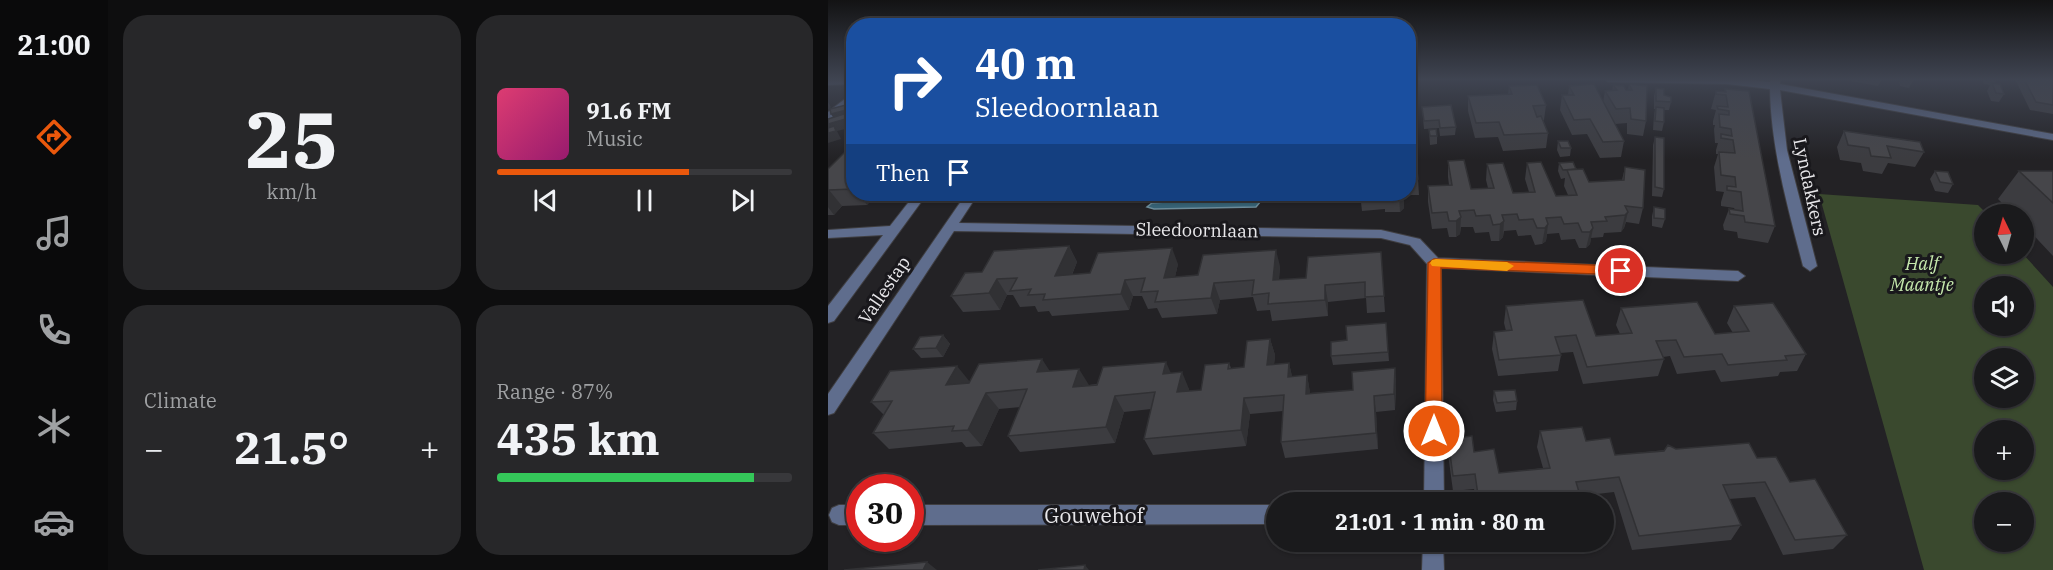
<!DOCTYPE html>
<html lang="en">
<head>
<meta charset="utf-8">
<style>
  :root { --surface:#1a1a1c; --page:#272729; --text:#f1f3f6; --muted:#9fa1a3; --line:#38383b; --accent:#ea580c }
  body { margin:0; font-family:"IBM Plex Serif",serif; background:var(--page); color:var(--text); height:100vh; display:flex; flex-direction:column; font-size:22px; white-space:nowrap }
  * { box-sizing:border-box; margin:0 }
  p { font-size:20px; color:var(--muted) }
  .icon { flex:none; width:33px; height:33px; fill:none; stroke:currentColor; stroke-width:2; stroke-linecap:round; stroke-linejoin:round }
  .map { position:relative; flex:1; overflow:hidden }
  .sheet { display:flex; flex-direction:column; gap:15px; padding:15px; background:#0e0e0f; width:720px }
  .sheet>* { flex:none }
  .guide { position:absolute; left:18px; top:18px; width:570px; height:183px; border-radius:24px; box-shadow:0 2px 4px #0004,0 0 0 2px var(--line); background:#1a4fa0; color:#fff; overflow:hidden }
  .needle { width:39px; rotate:355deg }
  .buttons { position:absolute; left:1146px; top:204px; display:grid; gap:12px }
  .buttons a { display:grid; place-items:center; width:60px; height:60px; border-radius:50%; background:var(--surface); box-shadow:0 2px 4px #0004,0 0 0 2px var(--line); font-size:30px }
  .speed { position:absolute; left:18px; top:474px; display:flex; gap:12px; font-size:30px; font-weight:700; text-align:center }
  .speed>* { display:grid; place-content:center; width:78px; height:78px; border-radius:50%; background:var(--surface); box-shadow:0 2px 4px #0004,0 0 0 2px var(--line); line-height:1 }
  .speed .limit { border:9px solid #d22; background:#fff; color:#111 }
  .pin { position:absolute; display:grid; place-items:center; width:51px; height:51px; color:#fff; margin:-26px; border:3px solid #fff; border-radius:50%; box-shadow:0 2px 6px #0007 }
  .me { position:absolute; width:66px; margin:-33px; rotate:0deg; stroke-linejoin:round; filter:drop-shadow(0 0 4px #0008) }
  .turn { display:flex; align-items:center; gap:21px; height:126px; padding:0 30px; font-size:27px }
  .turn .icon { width:78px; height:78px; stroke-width:2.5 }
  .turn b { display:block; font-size:42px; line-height:51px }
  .then { display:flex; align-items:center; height:57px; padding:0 30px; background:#0003; gap:12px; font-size:22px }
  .big { font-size:45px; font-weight:700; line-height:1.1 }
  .sheet .tile { flex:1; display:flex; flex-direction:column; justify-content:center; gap:9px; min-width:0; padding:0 21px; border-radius:24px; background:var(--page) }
  .sheet .dial { align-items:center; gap:0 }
  .dial b { font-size:78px; line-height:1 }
  .song { display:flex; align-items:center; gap:18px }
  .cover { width:72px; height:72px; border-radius:9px; background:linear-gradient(135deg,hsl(340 70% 55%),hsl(320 70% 35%)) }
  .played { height:6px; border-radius:3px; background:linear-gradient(90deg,var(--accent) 65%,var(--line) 65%) }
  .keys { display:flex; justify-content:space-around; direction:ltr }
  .heat { display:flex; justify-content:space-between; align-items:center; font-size:33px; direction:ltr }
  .charge { height:9px; border-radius:4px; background:linear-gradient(90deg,#34c759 87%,var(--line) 0) }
  .sheet .tiles { flex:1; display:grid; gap:15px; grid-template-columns:repeat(2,1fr) }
  .trip { position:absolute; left:438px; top:492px; width:348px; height:60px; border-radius:30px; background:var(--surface); box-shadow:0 2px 4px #0004,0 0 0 2px var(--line); font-weight:700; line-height:60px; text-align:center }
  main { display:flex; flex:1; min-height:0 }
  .dock { display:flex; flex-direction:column; width:108px; justify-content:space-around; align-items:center; background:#0a0a0b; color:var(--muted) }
  .dock .icon { width:42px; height:42px }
  .dock .current { color:var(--accent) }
  .dock b { font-size:27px; color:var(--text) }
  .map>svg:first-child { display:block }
  .green { fill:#3a492e; fill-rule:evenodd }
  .water { fill:#376376; stroke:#6c8b99; stroke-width:1.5 }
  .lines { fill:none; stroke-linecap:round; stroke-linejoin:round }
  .minor-casing { stroke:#3f3e41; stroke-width:2 }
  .minor { fill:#5f6d8d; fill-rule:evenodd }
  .wall { fill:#3c3c40 }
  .shaded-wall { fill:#313134 }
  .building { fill:#46464a; stroke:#313134; stroke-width:1.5 }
  .route { fill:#ea580c; stroke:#983908; stroke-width:1.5 }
  .slow { fill:#f59e0b }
  .labels { text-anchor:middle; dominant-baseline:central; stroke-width:6; stroke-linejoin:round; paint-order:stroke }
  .street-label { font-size:18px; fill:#e8e7ea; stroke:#19181c }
  .park-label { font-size:18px; font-style:italic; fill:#c6e9ad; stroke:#19181c }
  .near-street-label { font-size:21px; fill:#e8e7ea; stroke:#19181c }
</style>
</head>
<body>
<main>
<nav class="dock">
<b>21:00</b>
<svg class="icon current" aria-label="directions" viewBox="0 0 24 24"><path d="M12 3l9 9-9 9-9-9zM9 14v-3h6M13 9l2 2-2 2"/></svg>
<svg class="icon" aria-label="music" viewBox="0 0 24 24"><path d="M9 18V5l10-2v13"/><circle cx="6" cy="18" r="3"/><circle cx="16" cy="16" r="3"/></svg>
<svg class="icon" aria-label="phone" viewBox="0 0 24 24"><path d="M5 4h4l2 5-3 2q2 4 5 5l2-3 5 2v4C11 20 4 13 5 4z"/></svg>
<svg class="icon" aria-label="climate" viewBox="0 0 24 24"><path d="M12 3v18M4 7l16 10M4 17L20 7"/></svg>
<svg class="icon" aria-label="car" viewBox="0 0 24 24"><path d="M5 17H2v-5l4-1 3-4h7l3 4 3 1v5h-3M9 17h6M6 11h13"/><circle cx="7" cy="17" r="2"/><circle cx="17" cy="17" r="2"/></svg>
</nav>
<section class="sheet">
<div class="tiles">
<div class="tile dial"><b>25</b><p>km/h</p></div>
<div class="tile">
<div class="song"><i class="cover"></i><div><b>91.6 FM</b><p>Music</p></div></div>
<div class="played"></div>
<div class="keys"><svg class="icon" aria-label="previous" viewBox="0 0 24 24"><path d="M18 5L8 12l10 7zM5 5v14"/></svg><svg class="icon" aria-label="pause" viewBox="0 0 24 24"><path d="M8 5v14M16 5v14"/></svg><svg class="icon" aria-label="next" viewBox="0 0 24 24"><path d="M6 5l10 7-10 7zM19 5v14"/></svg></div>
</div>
<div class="tile"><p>Climate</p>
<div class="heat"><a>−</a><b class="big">21.5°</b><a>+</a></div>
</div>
<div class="tile"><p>Range · 87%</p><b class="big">435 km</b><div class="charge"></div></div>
</div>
</section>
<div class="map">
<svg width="1225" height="570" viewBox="0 0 1225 570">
  <rect width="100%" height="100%" fill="#232225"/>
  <path class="green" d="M991,194L1150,205L1159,214H1156V254H1195L1225,287V570H1096ZM1156,286H1196V326H1156ZM1156,358H1196V398H1156ZM1156,430H1196V470H1156ZM1156,502H1196V542H1156Z"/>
  <path class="water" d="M426,196L433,201L428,207L326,209L319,207L324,203Z"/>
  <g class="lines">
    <defs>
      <path id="minor" d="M0,79H26V84L0,85Z
        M775,79H912L942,82V79H952V84L1225,134V140L952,90L959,150L989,266L982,271L975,266C960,208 943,149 942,89L899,84L780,82Z
        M26,92V101L0,121V112Z
        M87,194H99L6,321L0,323V306L55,235L0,238V230L62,226Z
        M138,194H150L131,223L553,230L592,239L610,258L910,271L917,276L910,281L613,268L616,502H596L599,264L582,245L553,238L126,231L6,413L0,415V394Z
        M11,505H32V525H11L4,522L1,515L4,508Z
        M82,505H448V524L82,525Z
        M595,542H615L616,570H594Z"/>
    </defs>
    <use href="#minor" class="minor-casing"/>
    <use href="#minor" class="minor"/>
  </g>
  <path class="wall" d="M1012,79H1054L1050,86Z
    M1071,79H1085V80L1081,88L1072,86Z
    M1154,79H1169L1167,83L1176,94L1171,102L1163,101L1159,91L1162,85L1156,84Z
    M1187,79H1225V114L1202,110Z
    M580,84L589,100L590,115L580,116Z
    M801,84L819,86L818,121L815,136L799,134V123L787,124L796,141L793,157L772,158L759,134L744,135L732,110L734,95H740L741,86L775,102L777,91H784L785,85L798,90H800Z
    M681,86L718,105L716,120H715L720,133L718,148L675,151L670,137L647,138L640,111V96L680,94Z
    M828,88L836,95L843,102L841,110H836V122L834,131L825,130L826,115L827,109H826V96Z
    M897,89L947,226L940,243L910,238L909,232L896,230L895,225L901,209L907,210L906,208L893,206V202L896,192L888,191L886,167L890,154H888V150L890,143H887L886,129L887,125H885V121L888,110L883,109L888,91L896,92Z
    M594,107L628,127L627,135L612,136L611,128L596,129Z
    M601,130L609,136V144L602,145Z
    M1016,131L1096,152L1087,167L1060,163L1054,174L1035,171L1033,163L1012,160L1009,147Z
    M827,137L836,189L834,197L824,196L825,145Z
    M730,141L743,148L742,156L732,157L729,150Z
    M26,143V194H49L39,205L14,206L6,215H0V169Z
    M580,155L590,179L591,195H576V208L572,212H557V209L534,211L532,194H580Z
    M620,161L643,189L660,188L658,180L659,164L685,193L701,192L697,179L699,163L728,196L740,195L736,186L737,178L733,179L730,171L731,163L748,169L761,182L794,180L797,167L815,208L811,224L798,222L796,228L793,232L776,233L775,237L763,238L762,244L758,248H751L747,239L733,240L731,233L719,234L718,241L714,244L707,245L703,235L690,236L688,230L676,231L675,237L671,241H663L661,232L647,233L645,227H633L632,234L628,237H621L619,228L604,229L600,202V186L621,185L620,177Z
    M1107,171L1125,184L1120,193L1107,191L1102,179Z
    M1191,171H1225V256L1196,225V214H1185L1170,199Z
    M826,207L837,219L834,228L824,226V216Z
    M241,246L249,262L244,275L350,264L347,277L452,266L451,280L478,278L553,252L557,312L539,313L538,298L500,302V316L444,321L442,310L429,311L425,297L392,300L389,314L334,318L329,308L320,309L314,296H305L301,310L224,316L221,311L210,312L207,306L192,307L185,295H179L172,310L135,312L123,296L154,272Z
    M678,306L768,336L792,334L788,325L793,308L887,334L905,333L899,323L906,306L978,354L969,371L952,372L950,376L893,382L887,370L849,374L842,356L835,357L836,359L830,376L755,384L745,352L732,353L733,355L730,371L670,376L664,349L666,332L678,331L676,323Z
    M558,323L561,361L505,365L503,356L519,340Z
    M115,335L122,344L115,357L93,358L85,349Z
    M442,339L447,355L446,365L461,363L464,377L479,375L482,393L525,390L567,368L568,385L567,410L548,412L550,449L457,458L453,442L455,411L422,414L418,446L325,455L316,439L323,409L296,412L287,443L192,452L180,436L192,407L171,409L154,446L138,447L134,442L61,449L45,433L56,415L43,402L142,382L222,371L261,385L343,373L361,389L360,391L373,390L401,363L403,368L416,367Z
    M666,391L689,401L688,410L668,412L665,400Z
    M712,431L758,441L787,455L848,449L929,458L962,482L1019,535L1005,549L955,555L927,497L901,499L913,525L903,540L804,550L786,492L752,496L754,502H648L646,489L625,491L620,454V439L646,452L671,473L715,468L709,447Z
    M654,542H701L655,547Z"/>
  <path class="shaded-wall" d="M0,102L3,107L0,110Z
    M26,108V118L23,119L26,123V127L9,131L13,139L0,143V124L8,122L3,114Z
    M1,190L14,206L6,215L0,207V192Z
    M31,194H49L39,205Z
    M574,194H576V208L572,212L571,195Z
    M800,212L796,228L793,232L797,215Z
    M633,217L632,234L628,237V221Z
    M676,221L675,237L671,241L672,224Z
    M720,224L718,241L714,244L717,228Z
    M765,228L762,244L758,248L762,232Z
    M241,246L249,262L236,293L227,276Z
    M344,248L350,264L343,294L336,278Z
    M448,250L452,266L449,297L445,280Z
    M169,279L179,295L172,310L161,293Z
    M297,280L305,296L301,310L293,294Z
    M386,283L392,300L389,314L383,298Z
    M497,285L500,302V316L497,300Z
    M115,335L122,344L115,357L108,348Z
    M442,339L447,355L444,382L439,365Z
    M214,359L225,376L209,372Z
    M338,362L345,378L335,374Z
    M461,363L465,380L460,377Z
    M129,366L142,382L131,401L118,385Z
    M567,368L568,385L567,410L566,394Z
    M251,369L261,385L245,387Z
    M354,372L361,389L357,409L349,392Z
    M479,375L482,392V410L478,394Z
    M158,393L171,409L154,446L140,430Z
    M287,396L296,412L287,443L278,427Z
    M546,396L548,412L550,449L548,433Z
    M416,398L422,414L418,446L413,430Z
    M99,562L109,570H95Z
    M257,565L261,570H256Z"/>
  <path class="building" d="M1196,79H1225V105L1208,102Z
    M587,83L589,100L580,101V84Z
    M1164,83L1172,84L1176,94L1168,93Z
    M766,84L796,141L775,142L762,119L746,120L734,95H746L741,86Z
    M801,84L819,86L818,121L803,119L802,108L788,109L777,91L789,90L785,85L796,86L798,90H804Z
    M709,85L718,105L705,106L709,117L713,116L720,133L676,135L671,122L648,123L640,96L684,94L681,86Z
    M828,88L836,89V95L843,97V102L828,101Z
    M897,89L921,91L947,226L917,222L916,216L902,214L901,209L915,211L913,192L899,190V186L908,187L907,177L893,175L891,152L907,153L905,140L893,138V134L904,136L903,129L892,127L891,114L901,115V111L890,109L889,106L900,107L898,95L888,94V91L898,92Z
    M26,103V108L3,114L2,109Z
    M623,105L628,127L612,128L611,120L596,121L594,107Z
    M828,107L836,108V122L827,121Z
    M19,113L21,118L0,124V119Z
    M6,126L8,131L0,133V128Z
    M608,129L609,136H602L601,130Z
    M1016,131L1092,142L1096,152L1059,146L1063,158L1043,156L1041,148L1020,145Z
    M827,137L836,138V189L827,187Z
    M730,141H740L743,148H733Z
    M26,143V189L1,190L0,192V169Z
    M580,155H587L590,179H580Z
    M636,160L643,189L666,188L659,164L675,163L685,193L707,192L699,163L713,162L728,196L749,195L739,170L755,169L761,182L796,180L797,167L817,170L815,208L797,206L800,212L797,215L777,217L779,221L763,222L765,228L762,232H754L750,223L736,224L733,217L718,218L720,224L717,228H709L705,219L691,220L689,214L674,215L676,221L672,224L665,225L662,215L648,216L646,210L631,211L633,217L628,221H621L619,212L604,213L600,186L624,185L620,161Z
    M745,162L748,169L735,170L731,163Z
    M1107,171L1120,172L1125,184L1112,182Z
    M1191,171H1225V203Z
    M556,194H574L571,195L556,196Z
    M826,207L837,209V219L826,218Z
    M241,246L227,276L262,273L270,253L344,248L336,278L370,275L375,255L448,250L445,280L462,279L478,278L480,257L553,252L556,296L537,297V282L497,285V300L440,304L441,293L424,295L426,280L386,283L383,298L327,302L330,291L313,292L317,278L297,280L293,294L215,300L217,294L200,295L203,289L182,291L189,278L169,279L161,293L123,296L137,273L154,272L166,251Z
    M755,300L768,336L804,333L793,308L869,302L887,334L921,331L906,306L945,303L978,354L957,356L959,360L900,365L894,354L856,357L848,340L828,341L836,359L759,367L748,335L727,337L733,355L671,360L666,332L684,330L678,306Z
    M558,323L560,352L503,356V342L519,340L518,326Z
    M115,335L108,348L85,349L92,337Z
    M442,339L439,365L461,363L460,377L479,375L478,394L525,390L524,372L567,368L566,394L546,396L548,433L453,442L456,395L416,398L413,430L316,439L327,392L287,396L278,427L180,436L199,389L158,393L140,430L124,431L126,426L45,433L64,401L43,402L62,371L129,366L118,385L141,383L151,364L214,359L209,372L251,369L245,387L269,385L275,367L338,362L335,374L354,372L349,392L373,390L377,365L401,363L400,369L416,367L419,341Z
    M687,390L689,401L669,403L666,391Z
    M754,427L758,441L782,438L787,455L836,451L840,445L848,449L921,443L929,458L948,457L962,482L987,479L1019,535L967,540L937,482L895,485L913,525L811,536L791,477L748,482L754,502H651L647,474L625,476L620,439L644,436L646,452L666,449L671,473L722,468L712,431Z
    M99,562L95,570H16Z
    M257,565L256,570H210Z"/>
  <linearGradient id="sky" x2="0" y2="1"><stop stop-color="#131314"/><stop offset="0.5" stop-color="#3f4451"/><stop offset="1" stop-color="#3f4451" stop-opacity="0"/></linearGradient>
  <rect width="1225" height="159" fill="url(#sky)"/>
  <path class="route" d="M606,259L793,266L800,271L793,275L613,268L614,431L612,436L606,438L600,436L597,431L600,263Z"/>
  <path class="slow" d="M608,259L679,262L686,266L679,271L604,266L602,263L604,260Z"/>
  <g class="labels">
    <g class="street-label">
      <text transform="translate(982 187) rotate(78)">Lyndakkers</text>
      <text transform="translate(369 230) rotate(1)">Sleedoornlaan</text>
      <text transform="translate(56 290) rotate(-56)">Vallestap</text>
    </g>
    <g class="park-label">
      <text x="1094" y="263">Half<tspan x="1094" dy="21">Maantje</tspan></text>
    </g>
    <g class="near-street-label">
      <text x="266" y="515">Gouwehof</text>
    </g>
  </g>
</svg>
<div class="buttons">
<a><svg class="needle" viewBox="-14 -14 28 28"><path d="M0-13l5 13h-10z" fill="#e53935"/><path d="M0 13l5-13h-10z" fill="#9fa1a3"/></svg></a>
<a><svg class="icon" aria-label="sound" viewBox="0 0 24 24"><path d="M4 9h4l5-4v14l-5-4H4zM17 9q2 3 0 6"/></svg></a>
<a><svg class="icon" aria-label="layers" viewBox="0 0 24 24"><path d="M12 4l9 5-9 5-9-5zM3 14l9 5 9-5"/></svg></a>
<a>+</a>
<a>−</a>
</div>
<div class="speed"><div class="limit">30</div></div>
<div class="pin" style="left:793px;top:271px;background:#d93025"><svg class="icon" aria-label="arrive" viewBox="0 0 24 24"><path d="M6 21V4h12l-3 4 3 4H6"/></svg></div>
<svg class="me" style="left:606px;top:431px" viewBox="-20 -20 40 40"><circle r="17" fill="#ea580c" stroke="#fff" stroke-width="3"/><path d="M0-11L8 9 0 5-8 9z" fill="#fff"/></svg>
<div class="trip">21:01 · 1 min · 80 m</div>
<div class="guide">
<div class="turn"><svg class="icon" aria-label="right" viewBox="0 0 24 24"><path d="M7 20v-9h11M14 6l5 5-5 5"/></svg><div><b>40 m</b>Sleedoornlaan</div></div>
<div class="then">Then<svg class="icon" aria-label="arrive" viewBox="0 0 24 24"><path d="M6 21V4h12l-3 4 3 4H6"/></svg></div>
</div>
</div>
</main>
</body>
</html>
